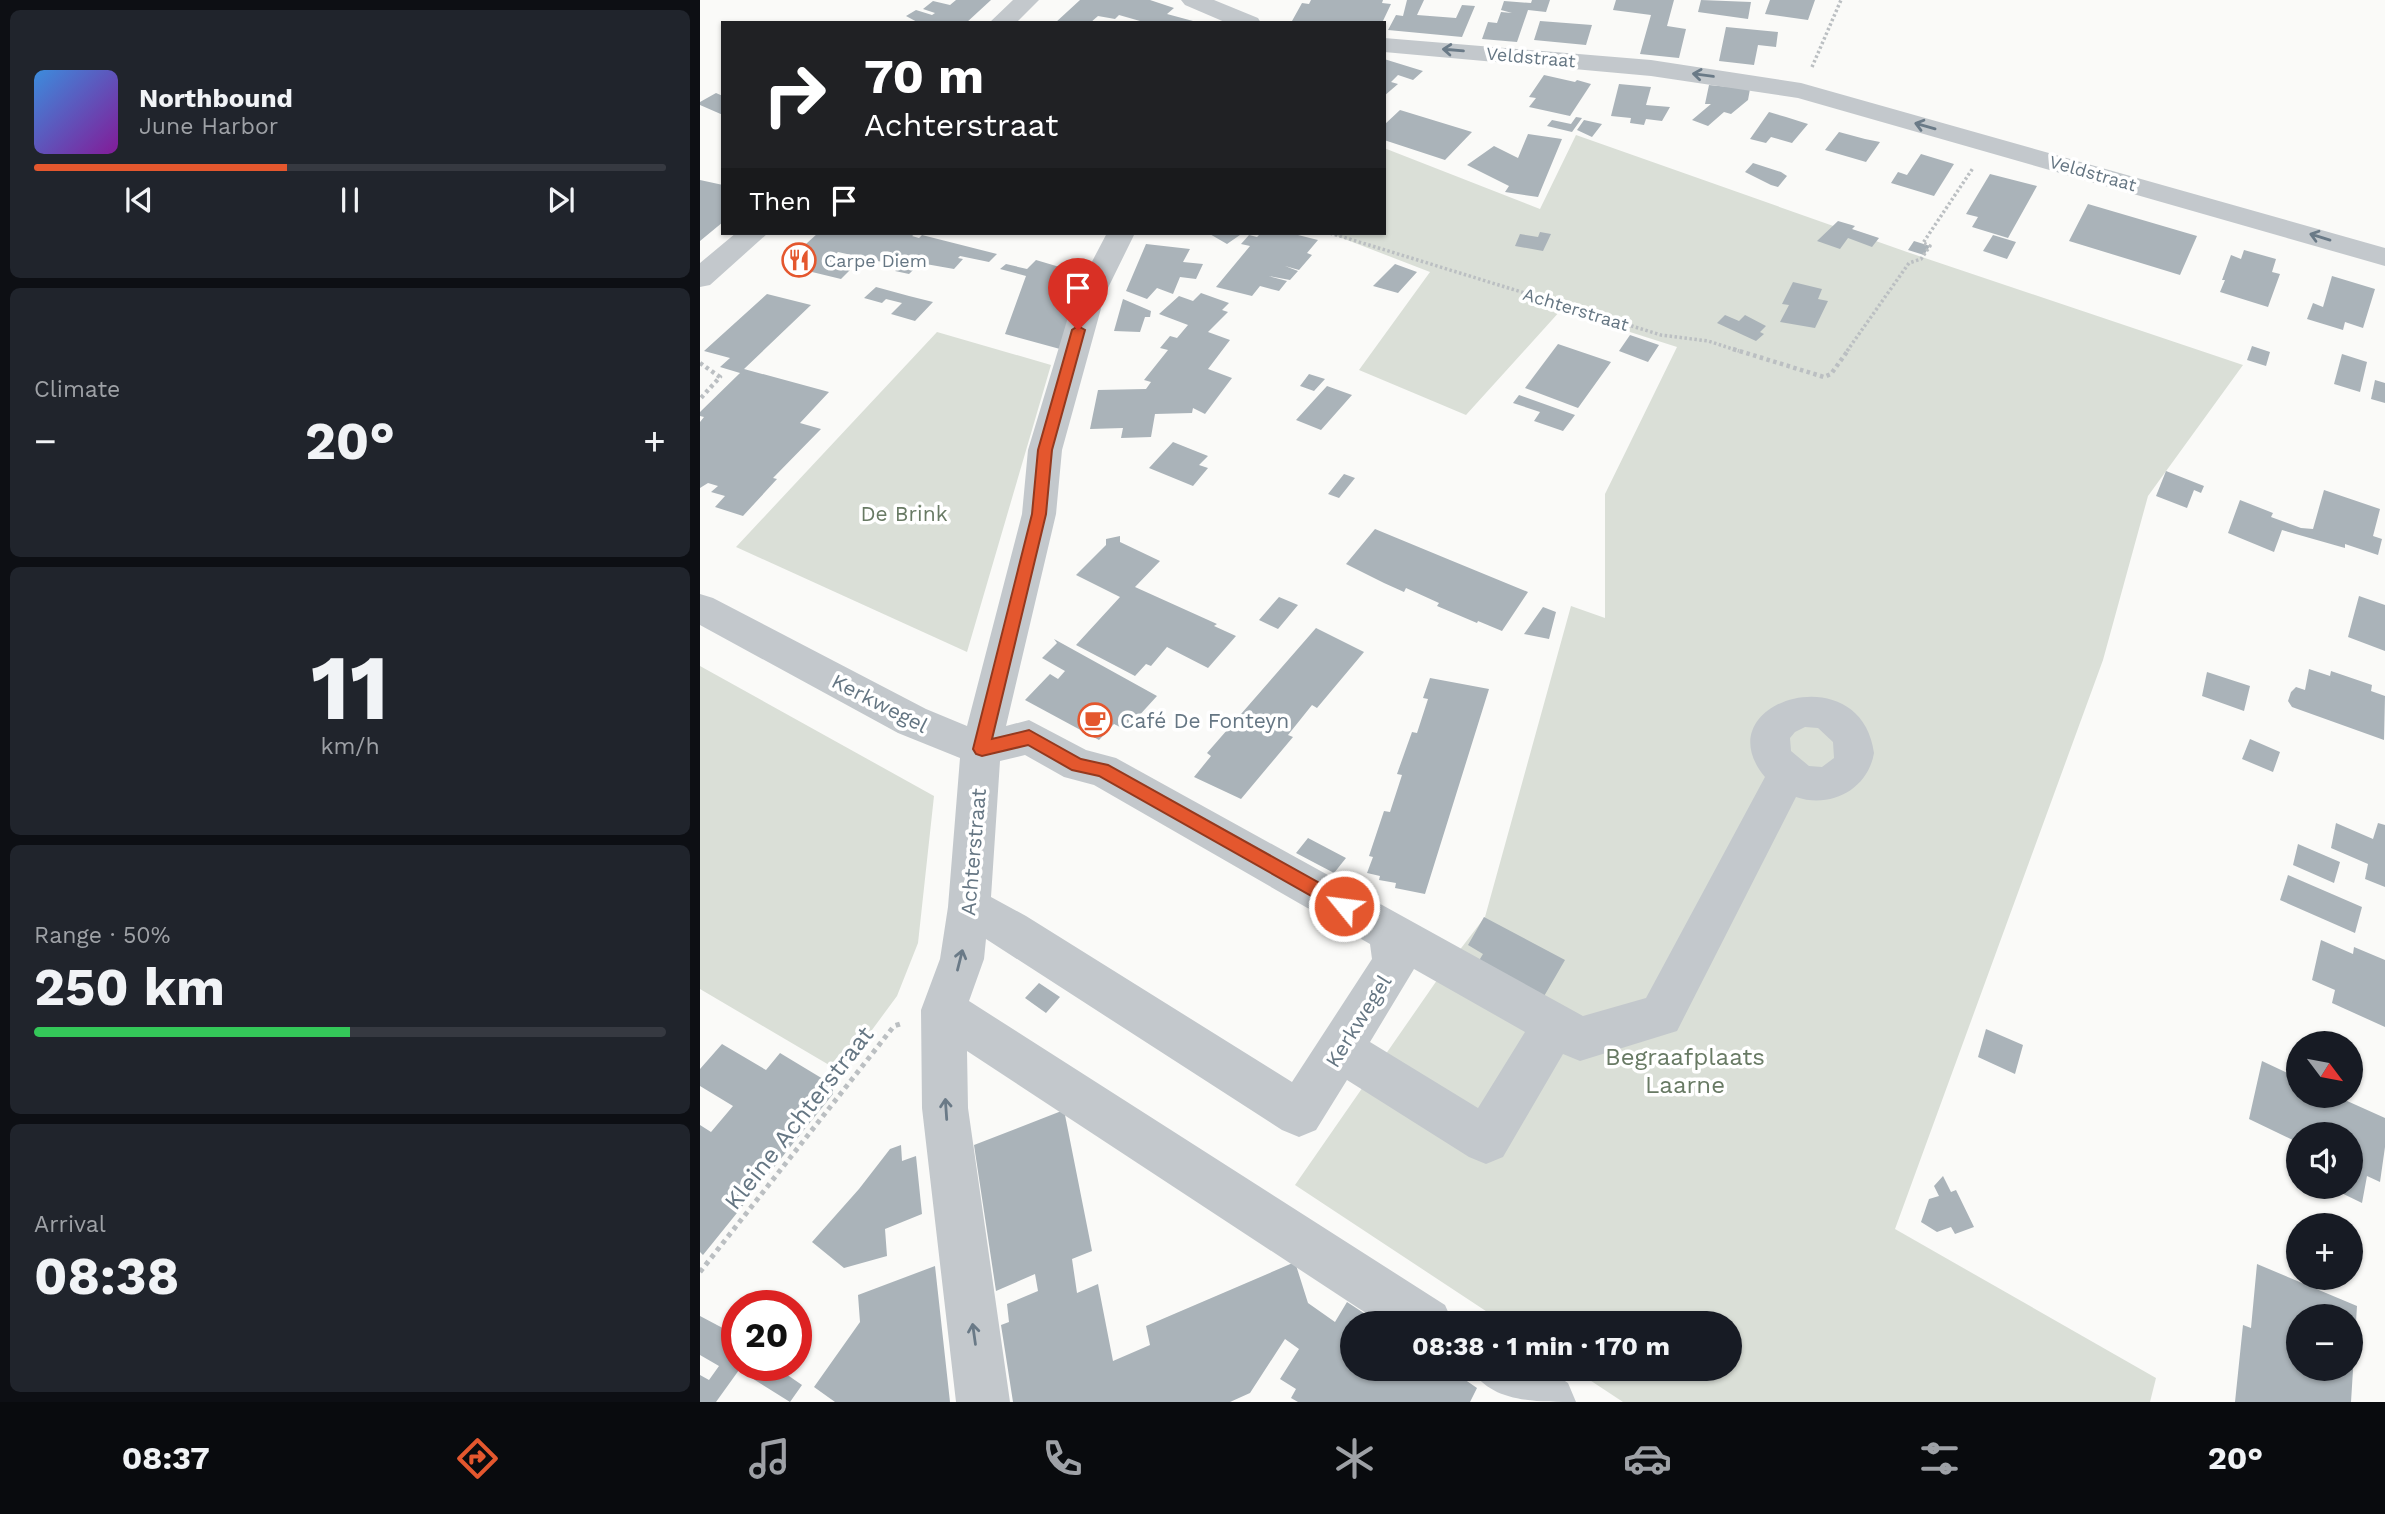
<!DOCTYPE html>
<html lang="en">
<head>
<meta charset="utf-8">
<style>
  :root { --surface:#171b24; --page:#20242c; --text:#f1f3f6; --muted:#9ea1a6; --line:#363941; --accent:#e4572e }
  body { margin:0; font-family:"Work Sans",sans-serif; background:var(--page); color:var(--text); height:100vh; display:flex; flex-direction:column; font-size:26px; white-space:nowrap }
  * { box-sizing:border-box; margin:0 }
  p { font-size:23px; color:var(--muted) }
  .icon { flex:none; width:38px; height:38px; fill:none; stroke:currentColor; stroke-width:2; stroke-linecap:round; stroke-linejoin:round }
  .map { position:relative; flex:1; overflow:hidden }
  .panel { display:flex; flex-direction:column; gap:10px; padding:10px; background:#0d0f14; width:700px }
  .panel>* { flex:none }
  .banner { position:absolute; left:21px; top:21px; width:665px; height:214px; border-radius:0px; box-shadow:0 2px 5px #0004; background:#202124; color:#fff; overflow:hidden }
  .needle { width:46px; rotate:122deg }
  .controls { position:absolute; left:1586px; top:1031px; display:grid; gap:14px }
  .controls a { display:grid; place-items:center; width:77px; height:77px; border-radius:50%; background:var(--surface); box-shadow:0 2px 5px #0004; font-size:35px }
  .speed { position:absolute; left:21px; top:1290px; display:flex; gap:14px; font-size:35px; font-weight:700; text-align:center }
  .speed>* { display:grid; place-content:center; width:91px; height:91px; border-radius:50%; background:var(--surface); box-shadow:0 2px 5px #0004; line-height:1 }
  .speed .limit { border:10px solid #d22; background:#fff; color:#111 }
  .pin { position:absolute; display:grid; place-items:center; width:60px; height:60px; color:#fff; margin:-72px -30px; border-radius:50% 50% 50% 0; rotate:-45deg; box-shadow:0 0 7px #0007 }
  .pin .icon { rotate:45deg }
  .me { position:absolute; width:77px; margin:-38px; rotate:299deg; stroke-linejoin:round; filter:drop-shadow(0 0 5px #0008) }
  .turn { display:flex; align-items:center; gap:24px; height:147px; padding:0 28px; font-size:32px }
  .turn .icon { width:91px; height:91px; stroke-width:2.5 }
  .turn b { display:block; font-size:49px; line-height:60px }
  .then { display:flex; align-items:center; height:66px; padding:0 28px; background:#0003; gap:14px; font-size:26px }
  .big { font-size:52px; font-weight:700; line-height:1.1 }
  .panel .widget { flex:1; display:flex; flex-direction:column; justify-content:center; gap:10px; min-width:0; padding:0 24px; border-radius:10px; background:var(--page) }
  .panel .dial { align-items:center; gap:0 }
  .dial b { font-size:91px; line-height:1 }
  .song { display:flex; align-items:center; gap:21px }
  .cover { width:84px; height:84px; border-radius:10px; background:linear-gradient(135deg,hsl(210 70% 55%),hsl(290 70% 35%)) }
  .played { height:7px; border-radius:4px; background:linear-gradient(90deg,var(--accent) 40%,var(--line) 40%) }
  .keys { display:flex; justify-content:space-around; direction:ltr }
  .heat { display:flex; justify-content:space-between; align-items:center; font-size:38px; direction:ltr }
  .charge { height:10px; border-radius:5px; background:linear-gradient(90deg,#34c759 50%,var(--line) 0) }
  .trip { position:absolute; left:640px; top:1311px; width:402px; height:70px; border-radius:35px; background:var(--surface); box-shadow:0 2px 5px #0004; font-weight:700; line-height:70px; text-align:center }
  .tab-bar { display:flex; height:112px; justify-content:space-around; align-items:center; background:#090b0e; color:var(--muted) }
  .tab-bar .icon { width:49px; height:49px }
  .tab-bar .on { color:var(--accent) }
  .tab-bar b { font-size:32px; color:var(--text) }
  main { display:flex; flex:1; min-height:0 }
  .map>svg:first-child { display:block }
  .green { fill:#dadfd7 }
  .building { fill:#aab3b9; fill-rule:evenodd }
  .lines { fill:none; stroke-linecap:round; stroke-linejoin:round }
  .path-far2 { stroke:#bbbfc2; stroke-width:3.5; stroke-dasharray:2.5 2.5; stroke-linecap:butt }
  .path-far1 { stroke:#bbbfc2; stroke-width:4.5; stroke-dasharray:3.5 3.5; stroke-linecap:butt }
  .path { stroke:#bbbfc2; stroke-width:5; stroke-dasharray:4.5 4.5; stroke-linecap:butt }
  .minor { fill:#c3c8cc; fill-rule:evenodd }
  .oneway { stroke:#6a7a87 }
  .route { fill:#e4572e; stroke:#94391e; stroke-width:2 }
  .labels { text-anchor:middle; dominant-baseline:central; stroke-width:7; stroke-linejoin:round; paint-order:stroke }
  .far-street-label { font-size:18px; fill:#657683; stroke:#fff }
  .far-poi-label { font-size:18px; fill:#657683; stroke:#fff; text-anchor:start }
  .park-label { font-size:21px; fill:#687a64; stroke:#fff }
  .street-label { font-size:21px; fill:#657683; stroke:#fff }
  .poi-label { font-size:21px; fill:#657683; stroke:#fff; text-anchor:start }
  .near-park-label { font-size:24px; fill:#687a64; stroke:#fff }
  .near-street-label { font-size:24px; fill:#657683; stroke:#fff }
</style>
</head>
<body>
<main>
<section class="panel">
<div class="widget">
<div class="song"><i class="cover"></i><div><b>Northbound</b><p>June Harbor</p></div></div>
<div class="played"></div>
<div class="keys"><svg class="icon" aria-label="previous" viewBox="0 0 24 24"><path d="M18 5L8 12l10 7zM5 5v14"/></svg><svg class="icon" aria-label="pause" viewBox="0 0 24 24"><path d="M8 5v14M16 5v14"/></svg><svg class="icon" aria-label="next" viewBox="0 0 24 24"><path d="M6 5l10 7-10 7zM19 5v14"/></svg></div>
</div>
<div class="widget"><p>Climate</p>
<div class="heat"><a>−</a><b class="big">20°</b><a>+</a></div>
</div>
<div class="widget dial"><b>11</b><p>km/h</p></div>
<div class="widget"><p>Range · 50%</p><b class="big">250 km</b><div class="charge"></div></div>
<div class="widget"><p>Arrival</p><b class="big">08:38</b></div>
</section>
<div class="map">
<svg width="1685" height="1402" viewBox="0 0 1685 1402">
  <rect width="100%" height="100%" fill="#fafaf8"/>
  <path class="green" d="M876,135L1207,252L1543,365L1448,496L1403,660L1195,1229L1456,1378L1450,1402H923L873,1369L1031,1368V1323H804L595,1185L742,973L785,917L871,606L905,618V494L977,347L861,310L766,415L659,370L730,272L629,233H684V148L840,209Z
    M237,332L351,365L267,652L36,547Z
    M0,666L234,796L218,943L197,996L141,1072L0,989Z"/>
  <path class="building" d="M256,0H291L266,23H219L206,16L216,10L232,15L235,13L223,9L233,1L250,5Z
    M380,0H450L474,8L467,14L493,21L447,23L419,15L415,19L398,16L390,23H355Z
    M611,0H683L682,3L691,4L682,23L592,21L602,3L609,4Z
    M707,0H724L717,15L756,18L762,5L775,6L762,37L688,30L696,15L703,16Z
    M832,0H850L846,12L828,10L817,42L782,39L788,22L797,23L801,12L812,13L801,10L804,1L831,3Z
    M916,0H974L967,26L986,29L979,58L940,54L951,15L913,10Z
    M1001,0L1051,2L1048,19L998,12Z
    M1070,0H1115L1108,20L1065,14Z
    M840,21L892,25L886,45L834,40Z
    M1026,27L1078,32L1076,47L1058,45L1054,65L1019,61Z
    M684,59L723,71L713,80L698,75L691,82L698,84L684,96Z
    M844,75L875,82L877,80L891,84L870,116L829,107L836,98L829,97Z
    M919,84L951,87L946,105L970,107L962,121L946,119L944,125L930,123L931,118L911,116Z
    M1009,85L1050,89L1048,100L1031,114L1024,112L1008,126L992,120L1011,104H1005Z
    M16,93L23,96V115L0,105V102Z
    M700,110L772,132L745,160L684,140V125Z
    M1069,112L1086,117L1108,124L1092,143L1071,137L1066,143L1050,139Z
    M876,117L882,118L872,132L847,126L852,120L871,124Z
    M884,120L902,124L892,137L877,130Z
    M1139,132L1165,139L1180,142L1166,162L1125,150Z
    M828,134L862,139L838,197L805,192L809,186L767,165L794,146L818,158Z
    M1221,154L1254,164L1234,196L1191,183L1198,172L1207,175Z
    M1053,163L1081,172L1087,176L1078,187L1071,185L1045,172Z
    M1290,174L1337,186L1308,238L1272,227L1278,217L1266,214Z
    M0,180L23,185V222L0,241Z
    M1388,204L1497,236L1480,275L1369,241Z
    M1138,221L1155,226L1152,229L1179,238L1172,247L1148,238L1140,249L1117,241Z
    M840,232L851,234L843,251L815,246L820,234L838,237Z
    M118,233H216L212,236L219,238L222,235L297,254L289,262L260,256L258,258L263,259L254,269L220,263L209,274L195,271L200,266L138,252L133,257L158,262L141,279L83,265Z
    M508,233H535L540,235L527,244Z
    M561,233H590L618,240L607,253L612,255L599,270L585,266L598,271L590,280L568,276L587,281L579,291L560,286L552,296L516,287L550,246L541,244L549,235L557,237Z
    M1293,235L1316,242L1307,259L1283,251Z
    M1214,241L1230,246L1224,255L1208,250Z
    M446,244L490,249L483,262L503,264L496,279L480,277L473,294L457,288L447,299L426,291Z
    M1544,250L1576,259L1572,272L1580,274L1568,307L1520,292L1525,280H1522L1531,255L1541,259Z
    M336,260L383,274L360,349L305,334L326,276L300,269L306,264L327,269Z
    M695,264L717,272L698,293L673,286Z
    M1632,276L1675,289L1663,328L1645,322L1643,330L1607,319L1613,303L1623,307Z
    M1093,282L1122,289L1118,299L1128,301L1115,328L1080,322L1089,305L1082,304Z
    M176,287L209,296L233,302L215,321L191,314L202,303L186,299L182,303L164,298Z
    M501,293L529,303L522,310L528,312L508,332L530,340L508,369L532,378L505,414L493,408L492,413L455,414L451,437L421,438L423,428L390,429L398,390L446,389L451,382L444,380L468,350L460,348L470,336L477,338L488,325L459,314L479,296L493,301Z
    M67,294L111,305L44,369L129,392L100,423L121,429L73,478L77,479L43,516L15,507L25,496L11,492L18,486L8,483L0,488V422L4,417L0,416V412L40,373L20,367L30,358L4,351Z
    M423,299L451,311L450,317H445L440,332L414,331Z
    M1025,315L1039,321L1045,315L1066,326L1060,332L1064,334L1056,341L1017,323Z
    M930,335L959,345L948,362L919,351Z
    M858,344L911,362L878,408L825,388Z
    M1552,346L1570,352L1566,366L1547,360Z
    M1642,354L1667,362L1660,392L1634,384Z
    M609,374L625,379L614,391L600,386Z
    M1675,380L1685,383V403L1671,399Z
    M627,386L652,395L621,430L596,420Z
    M819,395L875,415L863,431L834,421L840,412L813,403Z
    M473,442L508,456L499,465L508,468L493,486L449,468Z
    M1466,471L1504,486L1501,493L1494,490L1487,508L1456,496Z
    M644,474L655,478L639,498L628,494Z
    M1624,490L1680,509L1673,536L1682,539L1678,555L1645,544V548L1582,530L1574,552L1528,533L1540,500L1573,513L1571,517L1601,528L1613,529Z
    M675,529L750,560L828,592L802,631L778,621L777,623L737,606L739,603L706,588L704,592L684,583L646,564Z
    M420,536V542L460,561L435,587L517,624L514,626L536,636L508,668L467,647L451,666L446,664L435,676L376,645L420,597L376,575L406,545V539Z
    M1659,596L1685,605V651L1648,637Z
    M579,597L598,605L578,629L559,620Z
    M843,607L856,612L849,639L824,634Z
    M616,628L664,652L617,708L612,705L588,735L593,737L541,799L494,777L511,756L507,753Z
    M354,639L457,696L426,730L414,724L399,740L325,700L350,674L358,679L365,671L342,658L357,643Z
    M1609,669L1630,676L1631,671L1672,685L1671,691L1685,696L1684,740L1592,707L1588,701L1591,692L1596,687L1605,690Z
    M1507,672L1550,686L1544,711L1502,696Z
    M730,678L789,689L725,894L695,888L696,883L679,880L680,876L667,873L673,857L669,856L684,811L690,812L702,775L697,774L712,732L717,733L728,699L723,698Z
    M1550,739L1580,752L1573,772L1542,759Z
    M1636,823L1673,839L1678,823L1685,825V887L1665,879L1668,864L1631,848Z
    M608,838L646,858L634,873L596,853Z
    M1598,844L1640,862L1634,883L1593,865Z
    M1588,875L1662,907L1655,933L1580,900Z
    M784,917L865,960L832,1017L767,980L783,954L768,945Z
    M1621,940L1653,954L1654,947L1685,960V1027L1632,1003L1635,990L1612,980Z
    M339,983L360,997L346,1013L325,998Z
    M1286,1029L1323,1045L1315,1074L1278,1057Z
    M22,1044L66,1070L80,1053L133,1085V1094L3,1255L0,1252V1125L11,1132L33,1106L0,1086V1069Z
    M1562,1061L1598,1078V1096H1636L1685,1118V1147L1680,1182L1667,1176L1662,1203L1627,1186H1650V1134H1598V1179L1589,1175L1595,1141L1549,1119Z
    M364,1110L392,1251L372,1259L377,1293L398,1284L413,1361L450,1345L446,1326L595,1262L608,1303L635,1322L647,1302L679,1323H653V1368H748L777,1388L770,1402H598L591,1398L596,1389L580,1379L599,1349L585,1339L550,1393L530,1402H313L301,1325L309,1322L307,1304L338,1291L335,1274L296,1291L274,1145Z
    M201,1145L202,1161L216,1156L222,1214L185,1229L187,1256L144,1268L112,1242L159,1189L190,1149Z
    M1243,1176L1251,1192L1256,1190L1274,1227L1255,1234L1251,1227L1237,1232L1221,1222L1229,1199L1239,1196L1234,1186Z
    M1557,1264L1657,1306L1651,1402H1535L1543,1325L1551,1328ZM1598,1316H1650V1368H1598Z
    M235,1266L250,1402H135L114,1387L160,1322L158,1295Z
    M0,1316L34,1334L32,1337L37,1340V1365H73L102,1385L90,1402L39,1370L16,1402H0V1375L9,1380L19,1366L0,1355Z"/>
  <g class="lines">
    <path class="path-far2" d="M1112,67L1141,0
      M630,233L961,335L1008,341L1039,351
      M1147,351L1209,263L1221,259L1230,246L1223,243L1273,168"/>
    <path class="path-far1" d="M1033,349L1124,377L1131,374L1149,349
      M0,363L20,377L0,399"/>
    <path class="path" d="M0,1272L194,1026L203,1023"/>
    <path class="minor" d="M313,0H339L316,23H289Z
      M481,0H514L558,18L561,23H527L485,5Z
      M684,38L951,60L1101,83L1685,248V266L1098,98L951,76L684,52Z
      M36,233H68L10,285L0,287V263Z
      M407,233H435L405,294L362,450L356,514L306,726L329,720L386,750L416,758L883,1016L946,998L1065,777C1002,702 1161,653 1174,753C1168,789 1131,809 1096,797L977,1031L880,1061L863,1054L803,1157L786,1164L769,1157L647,1080L616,1130L599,1137L582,1130L286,939L284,959L269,1001L745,1305L753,1323H681L267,1051L268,1108L310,1402H256L222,1108L221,1010L240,959L248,907L260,758L198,733L0,625V594L13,598L226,709L267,726L322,514L328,450L375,294ZM1105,727L1118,728L1133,742L1134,758L1122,767L1109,766L1091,751L1090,738L1095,732ZM325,755L364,777L394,785L670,944L672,959L592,1082L326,916L291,897L300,761ZM714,969L825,1032L778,1108L670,1042Z
      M771,1368H845L868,1383L876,1402C833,1402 790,1402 771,1368Z"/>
  </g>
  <defs><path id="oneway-shaft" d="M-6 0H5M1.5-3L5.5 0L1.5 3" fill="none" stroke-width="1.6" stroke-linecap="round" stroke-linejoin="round" transform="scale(1.75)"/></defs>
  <g class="oneway">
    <use href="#oneway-shaft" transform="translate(753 50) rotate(-175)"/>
    <use href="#oneway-shaft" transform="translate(1003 75) rotate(-172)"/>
    <use href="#oneway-shaft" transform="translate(1225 126) rotate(-164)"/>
    <use href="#oneway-shaft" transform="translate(1620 237) rotate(-163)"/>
    <use href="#oneway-shaft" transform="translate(260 960) rotate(-76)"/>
    <use href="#oneway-shaft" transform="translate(246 1109) rotate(-94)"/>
    <use href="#oneway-shaft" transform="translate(274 1334) rotate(-98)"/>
  </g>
  <path class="route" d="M378,326L385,330L352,450L346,514L292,739L329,730L381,759L408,765L650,900L653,906L650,911L644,914L638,911L399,776L372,770L328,745L282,756L276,754L273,749L332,514L338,450L372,330Z"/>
  <defs>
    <symbol id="restaurant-ring" viewBox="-11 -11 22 22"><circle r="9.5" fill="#fff" stroke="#e4572e" stroke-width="1.5"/><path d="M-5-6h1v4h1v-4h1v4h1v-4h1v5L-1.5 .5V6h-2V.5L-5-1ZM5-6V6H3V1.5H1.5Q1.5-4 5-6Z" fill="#e4572e"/></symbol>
    <symbol id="cafe-ring" viewBox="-11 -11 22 22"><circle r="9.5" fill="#fff" stroke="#e4572e" stroke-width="1.5"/><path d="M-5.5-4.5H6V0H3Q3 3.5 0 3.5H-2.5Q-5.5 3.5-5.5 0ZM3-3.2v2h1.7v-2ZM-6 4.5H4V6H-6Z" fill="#e4572e"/></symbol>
  </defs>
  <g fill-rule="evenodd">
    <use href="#restaurant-ring" x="80" y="241" width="38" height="38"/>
    <use href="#cafe-ring" x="376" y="701" width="38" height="38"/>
  </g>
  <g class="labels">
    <g class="far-street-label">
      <text transform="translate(831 57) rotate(5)">Veldstraat</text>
      <text transform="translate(1393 173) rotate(16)">Veldstraat</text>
      <text transform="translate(876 309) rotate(17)">Achterstraat</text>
    </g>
    <g class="far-poi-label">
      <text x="124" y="260">Carpe Diem</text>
    </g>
    <g class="park-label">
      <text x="204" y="513">De Brink</text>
    </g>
    <g class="street-label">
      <text transform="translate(180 703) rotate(27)">Kerkwegel</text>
      <text transform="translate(273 852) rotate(-85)">Achterstraat</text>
      <text transform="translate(658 1021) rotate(-58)">Kerkwegel</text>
    </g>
    <g class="poi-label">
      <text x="420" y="720">Café De Fonteyn</text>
    </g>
    <g class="near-park-label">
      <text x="985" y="1057">Begraafplaats<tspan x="985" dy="28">Laarne</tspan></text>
    </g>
    <g class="near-street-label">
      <text transform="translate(99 1118) rotate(-52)">Kleine Achterstraat</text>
    </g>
  </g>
</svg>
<div class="controls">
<a><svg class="needle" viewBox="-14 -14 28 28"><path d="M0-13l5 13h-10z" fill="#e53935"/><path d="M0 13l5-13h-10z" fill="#9ea1a6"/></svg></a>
<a><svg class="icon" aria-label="sound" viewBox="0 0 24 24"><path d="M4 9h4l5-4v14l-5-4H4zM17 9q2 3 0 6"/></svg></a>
<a>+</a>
<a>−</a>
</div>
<div class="speed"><div class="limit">20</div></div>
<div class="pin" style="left:378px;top:330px;background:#d93025"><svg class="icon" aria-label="arrive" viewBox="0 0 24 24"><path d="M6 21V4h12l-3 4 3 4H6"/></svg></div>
<svg class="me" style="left:644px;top:906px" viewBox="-20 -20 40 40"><circle r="17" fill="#e4572e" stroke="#fff" stroke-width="3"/><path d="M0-11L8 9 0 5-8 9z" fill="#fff"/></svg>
<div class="trip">08:38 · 1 min · 170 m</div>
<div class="banner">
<div class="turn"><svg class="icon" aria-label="right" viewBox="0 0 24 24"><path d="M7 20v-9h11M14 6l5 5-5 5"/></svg><div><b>70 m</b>Achterstraat</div></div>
<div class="then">Then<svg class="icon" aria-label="arrive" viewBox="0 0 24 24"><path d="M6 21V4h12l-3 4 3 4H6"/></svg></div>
</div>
</div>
</main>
<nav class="tab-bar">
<b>08:37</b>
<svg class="icon on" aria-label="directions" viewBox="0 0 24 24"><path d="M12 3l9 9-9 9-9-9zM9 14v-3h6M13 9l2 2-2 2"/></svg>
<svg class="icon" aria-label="music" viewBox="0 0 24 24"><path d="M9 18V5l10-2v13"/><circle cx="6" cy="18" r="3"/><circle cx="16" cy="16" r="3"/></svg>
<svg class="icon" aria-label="phone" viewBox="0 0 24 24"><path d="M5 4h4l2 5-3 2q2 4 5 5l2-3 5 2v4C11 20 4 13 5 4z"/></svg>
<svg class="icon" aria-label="climate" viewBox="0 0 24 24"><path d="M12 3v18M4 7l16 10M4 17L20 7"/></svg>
<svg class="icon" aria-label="car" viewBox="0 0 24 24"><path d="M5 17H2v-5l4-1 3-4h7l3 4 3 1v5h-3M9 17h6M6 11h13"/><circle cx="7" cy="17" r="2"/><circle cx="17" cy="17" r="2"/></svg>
<svg class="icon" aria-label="filters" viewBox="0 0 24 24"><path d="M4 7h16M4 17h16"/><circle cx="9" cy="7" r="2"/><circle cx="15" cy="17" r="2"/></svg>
<b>20°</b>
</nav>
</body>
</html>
